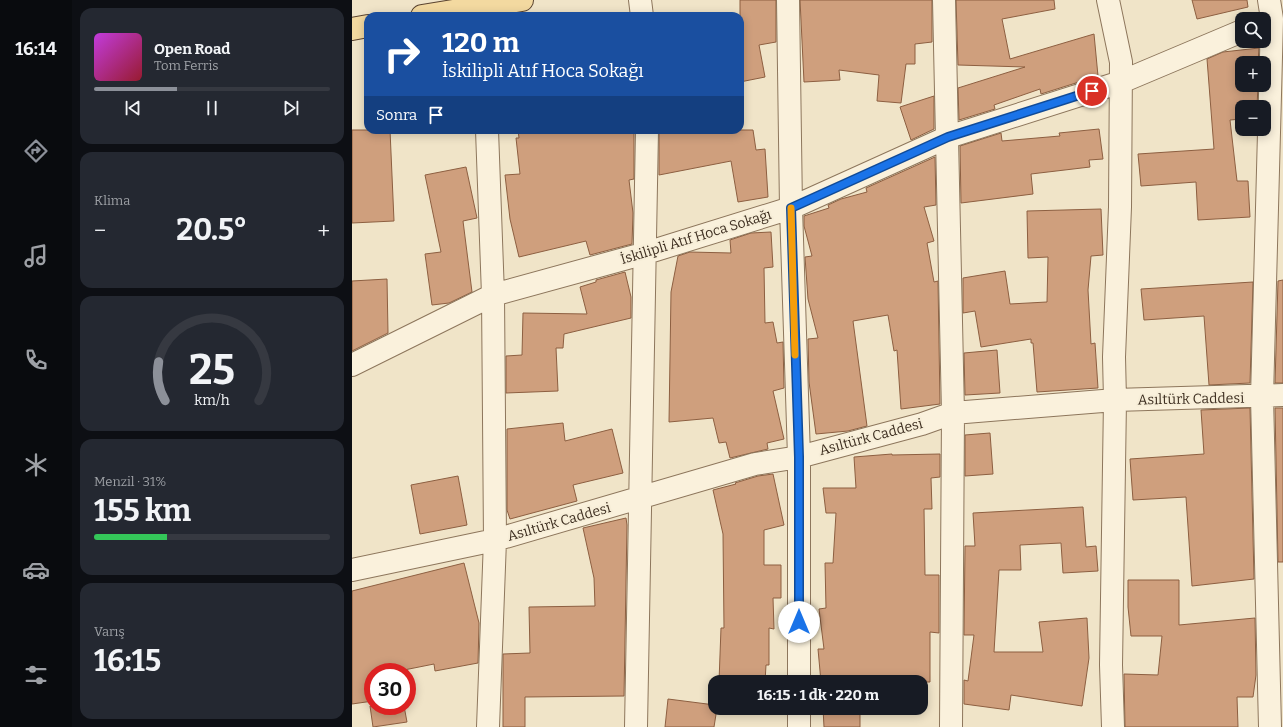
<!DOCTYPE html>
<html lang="tr">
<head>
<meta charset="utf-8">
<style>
  :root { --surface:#171b24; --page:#242831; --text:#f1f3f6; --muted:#9ea1a6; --line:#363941; --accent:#8c9099 }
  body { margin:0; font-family:Bitter,serif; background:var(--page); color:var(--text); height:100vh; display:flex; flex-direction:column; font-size:15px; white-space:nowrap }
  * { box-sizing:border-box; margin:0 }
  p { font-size:13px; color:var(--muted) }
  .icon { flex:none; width:22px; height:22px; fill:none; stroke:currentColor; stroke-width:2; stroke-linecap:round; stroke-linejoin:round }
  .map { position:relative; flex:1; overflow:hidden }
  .side { display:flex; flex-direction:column; gap:8px; padding:8px; background:#0d0f14; width:280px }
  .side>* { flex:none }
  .hud { position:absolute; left:12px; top:12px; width:380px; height:122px; border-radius:12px; box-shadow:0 2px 10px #0003; background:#1a4fa0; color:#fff; overflow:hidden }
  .controls { position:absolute; left:883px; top:12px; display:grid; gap:8px }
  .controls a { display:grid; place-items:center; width:36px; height:36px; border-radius:8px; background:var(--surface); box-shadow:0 2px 10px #0003; font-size:20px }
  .speed { position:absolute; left:12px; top:663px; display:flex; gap:8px; font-size:20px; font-weight:700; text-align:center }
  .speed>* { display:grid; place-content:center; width:52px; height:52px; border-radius:50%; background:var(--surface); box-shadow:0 2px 10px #0003; line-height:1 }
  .speed .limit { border:6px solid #d22; background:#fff; color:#111 }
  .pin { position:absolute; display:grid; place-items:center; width:34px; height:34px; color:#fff; margin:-17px; border:2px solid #fff; border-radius:50%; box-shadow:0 1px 4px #0007 }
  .me { position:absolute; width:44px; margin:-22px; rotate:0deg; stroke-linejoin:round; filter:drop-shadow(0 0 3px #0008) }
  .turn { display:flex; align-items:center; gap:14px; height:84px; padding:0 12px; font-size:18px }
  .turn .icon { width:52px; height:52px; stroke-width:2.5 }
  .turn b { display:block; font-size:28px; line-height:34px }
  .then { display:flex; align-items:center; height:38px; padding:0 12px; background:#0003; gap:8px; font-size:15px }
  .big { font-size:30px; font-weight:700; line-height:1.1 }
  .side .card { flex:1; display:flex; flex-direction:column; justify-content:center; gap:6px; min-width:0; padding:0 14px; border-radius:12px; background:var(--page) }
  .side .dial { align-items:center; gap:0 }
  .dial svg { height:104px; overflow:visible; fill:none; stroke:var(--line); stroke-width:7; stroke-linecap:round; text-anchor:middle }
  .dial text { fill:var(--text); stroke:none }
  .song { display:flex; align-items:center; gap:12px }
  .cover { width:48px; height:48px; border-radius:6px; background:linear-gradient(135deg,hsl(290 70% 55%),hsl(350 70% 35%)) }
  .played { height:4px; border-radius:2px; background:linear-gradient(90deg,var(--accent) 35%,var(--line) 35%) }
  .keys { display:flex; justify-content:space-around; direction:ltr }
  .heat { display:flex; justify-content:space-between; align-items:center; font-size:22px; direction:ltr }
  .charge { height:6px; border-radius:3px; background:linear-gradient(90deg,#34c759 31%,var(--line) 0) }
  .trip { position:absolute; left:356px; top:675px; width:220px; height:40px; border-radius:12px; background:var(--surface); box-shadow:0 2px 10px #0003; font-weight:700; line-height:40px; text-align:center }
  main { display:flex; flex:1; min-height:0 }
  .dock { display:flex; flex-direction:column; width:72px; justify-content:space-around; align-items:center; background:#090b0e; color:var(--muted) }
  .dock .icon { width:28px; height:28px }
  .dock .on { color:var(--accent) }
  .dock b { font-size:18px; color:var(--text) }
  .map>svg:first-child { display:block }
  .building { fill:#cf9f7d; stroke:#8d5f41 }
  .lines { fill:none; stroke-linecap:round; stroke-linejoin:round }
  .minor-casing { stroke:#8d765c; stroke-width:24 }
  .major-casing { stroke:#5b4430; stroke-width:24 }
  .minor { stroke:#faf1dc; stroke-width:22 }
  .major { stroke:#f3d9a0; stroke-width:22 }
  .route-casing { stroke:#114b97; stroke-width:10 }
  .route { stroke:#1a73e8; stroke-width:7 }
  .slow { stroke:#f59e0b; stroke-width:7 }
  .labels { text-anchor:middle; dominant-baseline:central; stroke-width:4; stroke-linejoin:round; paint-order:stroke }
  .street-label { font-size:14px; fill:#3d2e20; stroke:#f7eed8 }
</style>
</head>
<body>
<main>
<nav class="dock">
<b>16:14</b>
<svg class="icon on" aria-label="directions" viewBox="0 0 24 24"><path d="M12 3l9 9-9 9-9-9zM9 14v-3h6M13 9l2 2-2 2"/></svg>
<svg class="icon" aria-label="music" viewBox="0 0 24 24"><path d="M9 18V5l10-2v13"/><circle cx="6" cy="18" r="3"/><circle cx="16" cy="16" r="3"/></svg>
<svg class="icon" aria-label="phone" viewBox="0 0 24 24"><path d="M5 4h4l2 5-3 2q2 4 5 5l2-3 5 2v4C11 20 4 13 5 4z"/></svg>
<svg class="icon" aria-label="climate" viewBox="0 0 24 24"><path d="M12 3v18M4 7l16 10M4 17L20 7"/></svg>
<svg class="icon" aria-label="car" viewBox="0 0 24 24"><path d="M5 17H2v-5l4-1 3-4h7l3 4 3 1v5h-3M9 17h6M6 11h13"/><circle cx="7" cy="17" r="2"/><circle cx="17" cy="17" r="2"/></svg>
<svg class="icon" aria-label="filters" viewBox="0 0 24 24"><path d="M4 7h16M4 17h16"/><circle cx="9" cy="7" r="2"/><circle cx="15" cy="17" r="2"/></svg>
</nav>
<section class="side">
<div class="card">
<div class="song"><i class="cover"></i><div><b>Open Road</b><p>Tom Ferris</p></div></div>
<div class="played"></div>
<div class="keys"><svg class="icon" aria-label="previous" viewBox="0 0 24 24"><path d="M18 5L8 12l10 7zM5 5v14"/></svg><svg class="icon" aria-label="pause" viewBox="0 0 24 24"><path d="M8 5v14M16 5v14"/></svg><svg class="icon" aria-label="next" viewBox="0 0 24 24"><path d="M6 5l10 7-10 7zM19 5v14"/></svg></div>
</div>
<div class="card"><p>Klima</p>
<div class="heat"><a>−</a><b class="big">20.5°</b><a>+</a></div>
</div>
<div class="card dial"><svg viewBox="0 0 100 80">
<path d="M14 69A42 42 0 1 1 86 69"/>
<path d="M14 69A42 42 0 0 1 9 39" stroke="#8c9099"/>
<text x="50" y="56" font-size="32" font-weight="700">25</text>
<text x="50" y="72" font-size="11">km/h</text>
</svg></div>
<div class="card"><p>Menzil · 31%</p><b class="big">155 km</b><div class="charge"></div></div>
<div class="card"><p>Varış</p><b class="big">16:15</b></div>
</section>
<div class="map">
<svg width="931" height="727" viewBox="0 0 931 727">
  <rect width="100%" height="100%" fill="#f0e4c8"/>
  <path class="building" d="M388,0H424V42L407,45L413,77L388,82Z
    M448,0H580V42L563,44V64H554L549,103L525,101L527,75L487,70L488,80L452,82Z
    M604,0H702L703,9L650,19L658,59L742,34L746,76L689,94L688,89L642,105L643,109L607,120L606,88L673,67L606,65Z
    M840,0H895L896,7L845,19Z
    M907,48L906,63H890V85H906L905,107H890V119L878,120L885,181H896L898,217L846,220L844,182L789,186L786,154L862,149L855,59L871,52Z
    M582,96V129L559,140L548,107Z
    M747,129L751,159L737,160L738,167L679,174L681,194L609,203L608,146L649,133L650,141L708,136L707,133Z
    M0,130H38L42,221L0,223Z
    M166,130H282V179L277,180L281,213L280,244L238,255L234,241L167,257L158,219L153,175L168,174L164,138H167Z
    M307,130H401L404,150L413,149L416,197L386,202L379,161L307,175Z
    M583,157L584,205L572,207L582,241L575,243L582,282L586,281L588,404L549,409L545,350L542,351L536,315L501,321L515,426L496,431L464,434L457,382L456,339L466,338L456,299L453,257L460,256L452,226V216L477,208L476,205L489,199L515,192L514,188Z
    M114,167L125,218L111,221L120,292L97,303L80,305L73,254L89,252L73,175Z
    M749,209L751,255L739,256L736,290L739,344L743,343L746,388L685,392L681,343H679V339L629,347L623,311L611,313V278L653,271L658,304L695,302L696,257L676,258L675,211Z
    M419,232L421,267L412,268L413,323L421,322L425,343L431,342L432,388L421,391L432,439L415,443L416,449L378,458L374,442L367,443L361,418L317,422L319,292L326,256L338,252L379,253L378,240L399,233Z
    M273,272L279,297V318L212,334L211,348H204L206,391L154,393V356L170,355L171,313L235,314L228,287L244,282V280Z
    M35,279L36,333L0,351V281Z
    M931,280V383H923L926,281Z
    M901,282L898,383L857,385L852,316L792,320L789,289Z
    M645,350L648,393L613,395L612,353Z
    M898,408L902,579L840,586L834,497L781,500L778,459L852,454L849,410Z
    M923,408H931V562H926Z
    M211,423L213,441L260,429L271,473L221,485L225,501L158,519L155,510V429Z
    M638,433L641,474L613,476V435Z
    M540,454V455L588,454V477L579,478L580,509H572L573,575H587V633L578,632V682H469L466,649H472L467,609L474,608L473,563H481L484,513H474L471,488H504L502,457Z
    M421,474L432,525L412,530V565H429V598H421L422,629L417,628V665H414L413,682H367L369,628H372L371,534L361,490L384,484L383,483L406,476Z
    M106,476L115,525L68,534L59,485Z
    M731,507L734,547L744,546L746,571L711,573L709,543L668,545L669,570H647L642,652H691L687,622L735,618L737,658L730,706L659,695L657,710L612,704V680L616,681L622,635H612L613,546H623L621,513Z
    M274,518L275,525L272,696L173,697V727H151V654L178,653L177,607L243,606L242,578L231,528Z
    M112,563L127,623L126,663L83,671L82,664L42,672H21V701L0,704V591Z
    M776,580H827V625L903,618L904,675L901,697H885L886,727H773L772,674L806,675L810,636H779L776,607Z
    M316,699L363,705V708H365L362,727H313Z
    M18,706H52L55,722L21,727Z
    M471,708H508V727H472Z"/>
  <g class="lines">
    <defs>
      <path id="minor" d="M288,0L290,16
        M436,0L439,208L447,457V682
        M592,0L601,413L599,727
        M756,0L769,62L768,207L762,357L763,400L759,665L761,727
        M917,0L920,19L910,397L918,727
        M135,130L141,295L143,540L136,727
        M0,365L141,295L294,253L439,208L596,137L769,82L890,31
        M0,570L143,540L403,464L447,457L570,424L601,413L763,400L931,395
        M447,708V727
        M284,727L295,130"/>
      <path id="major" d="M70,16L170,0
        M0,29L16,26"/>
    </defs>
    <use href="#minor" class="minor-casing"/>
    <use href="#major" class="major-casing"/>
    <use href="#minor" class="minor"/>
    <use href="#major" class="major"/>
  </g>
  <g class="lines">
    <defs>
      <path id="route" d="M447,622V457L439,208L596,137L740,91"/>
    </defs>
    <use href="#route" class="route-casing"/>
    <use href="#route" class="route"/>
    <path class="slow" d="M439,208L443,355"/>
  </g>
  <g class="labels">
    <g class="street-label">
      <text transform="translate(344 237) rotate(-17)">İskilipli Atıf Hoca Sokağı</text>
      <text transform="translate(839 399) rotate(-1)">Asıltürk Caddesi</text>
      <text transform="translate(519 437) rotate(-15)">Asıltürk Caddesi</text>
      <text transform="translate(207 522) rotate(-16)">Asıltürk Caddesi</text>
    </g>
  </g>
</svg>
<div class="controls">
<a><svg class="icon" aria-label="search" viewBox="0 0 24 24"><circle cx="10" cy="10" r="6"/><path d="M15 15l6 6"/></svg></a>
<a>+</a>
<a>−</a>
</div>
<div class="speed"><div class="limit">30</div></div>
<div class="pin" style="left:740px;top:91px;background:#d93025"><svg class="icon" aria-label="arrive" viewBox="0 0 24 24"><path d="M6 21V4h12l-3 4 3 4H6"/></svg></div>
<svg class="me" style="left:447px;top:622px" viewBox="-20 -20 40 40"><circle r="19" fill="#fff"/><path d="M0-13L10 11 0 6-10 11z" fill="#1a73e8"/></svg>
<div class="trip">16:15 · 1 dk · 220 m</div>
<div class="hud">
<div class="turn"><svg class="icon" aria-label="right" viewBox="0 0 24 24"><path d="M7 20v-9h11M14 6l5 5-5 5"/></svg><div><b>120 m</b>İskilipli Atıf Hoca Sokağı</div></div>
<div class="then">Sonra<svg class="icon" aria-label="arrive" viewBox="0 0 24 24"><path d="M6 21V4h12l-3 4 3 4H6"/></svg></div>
</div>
</div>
</main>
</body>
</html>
